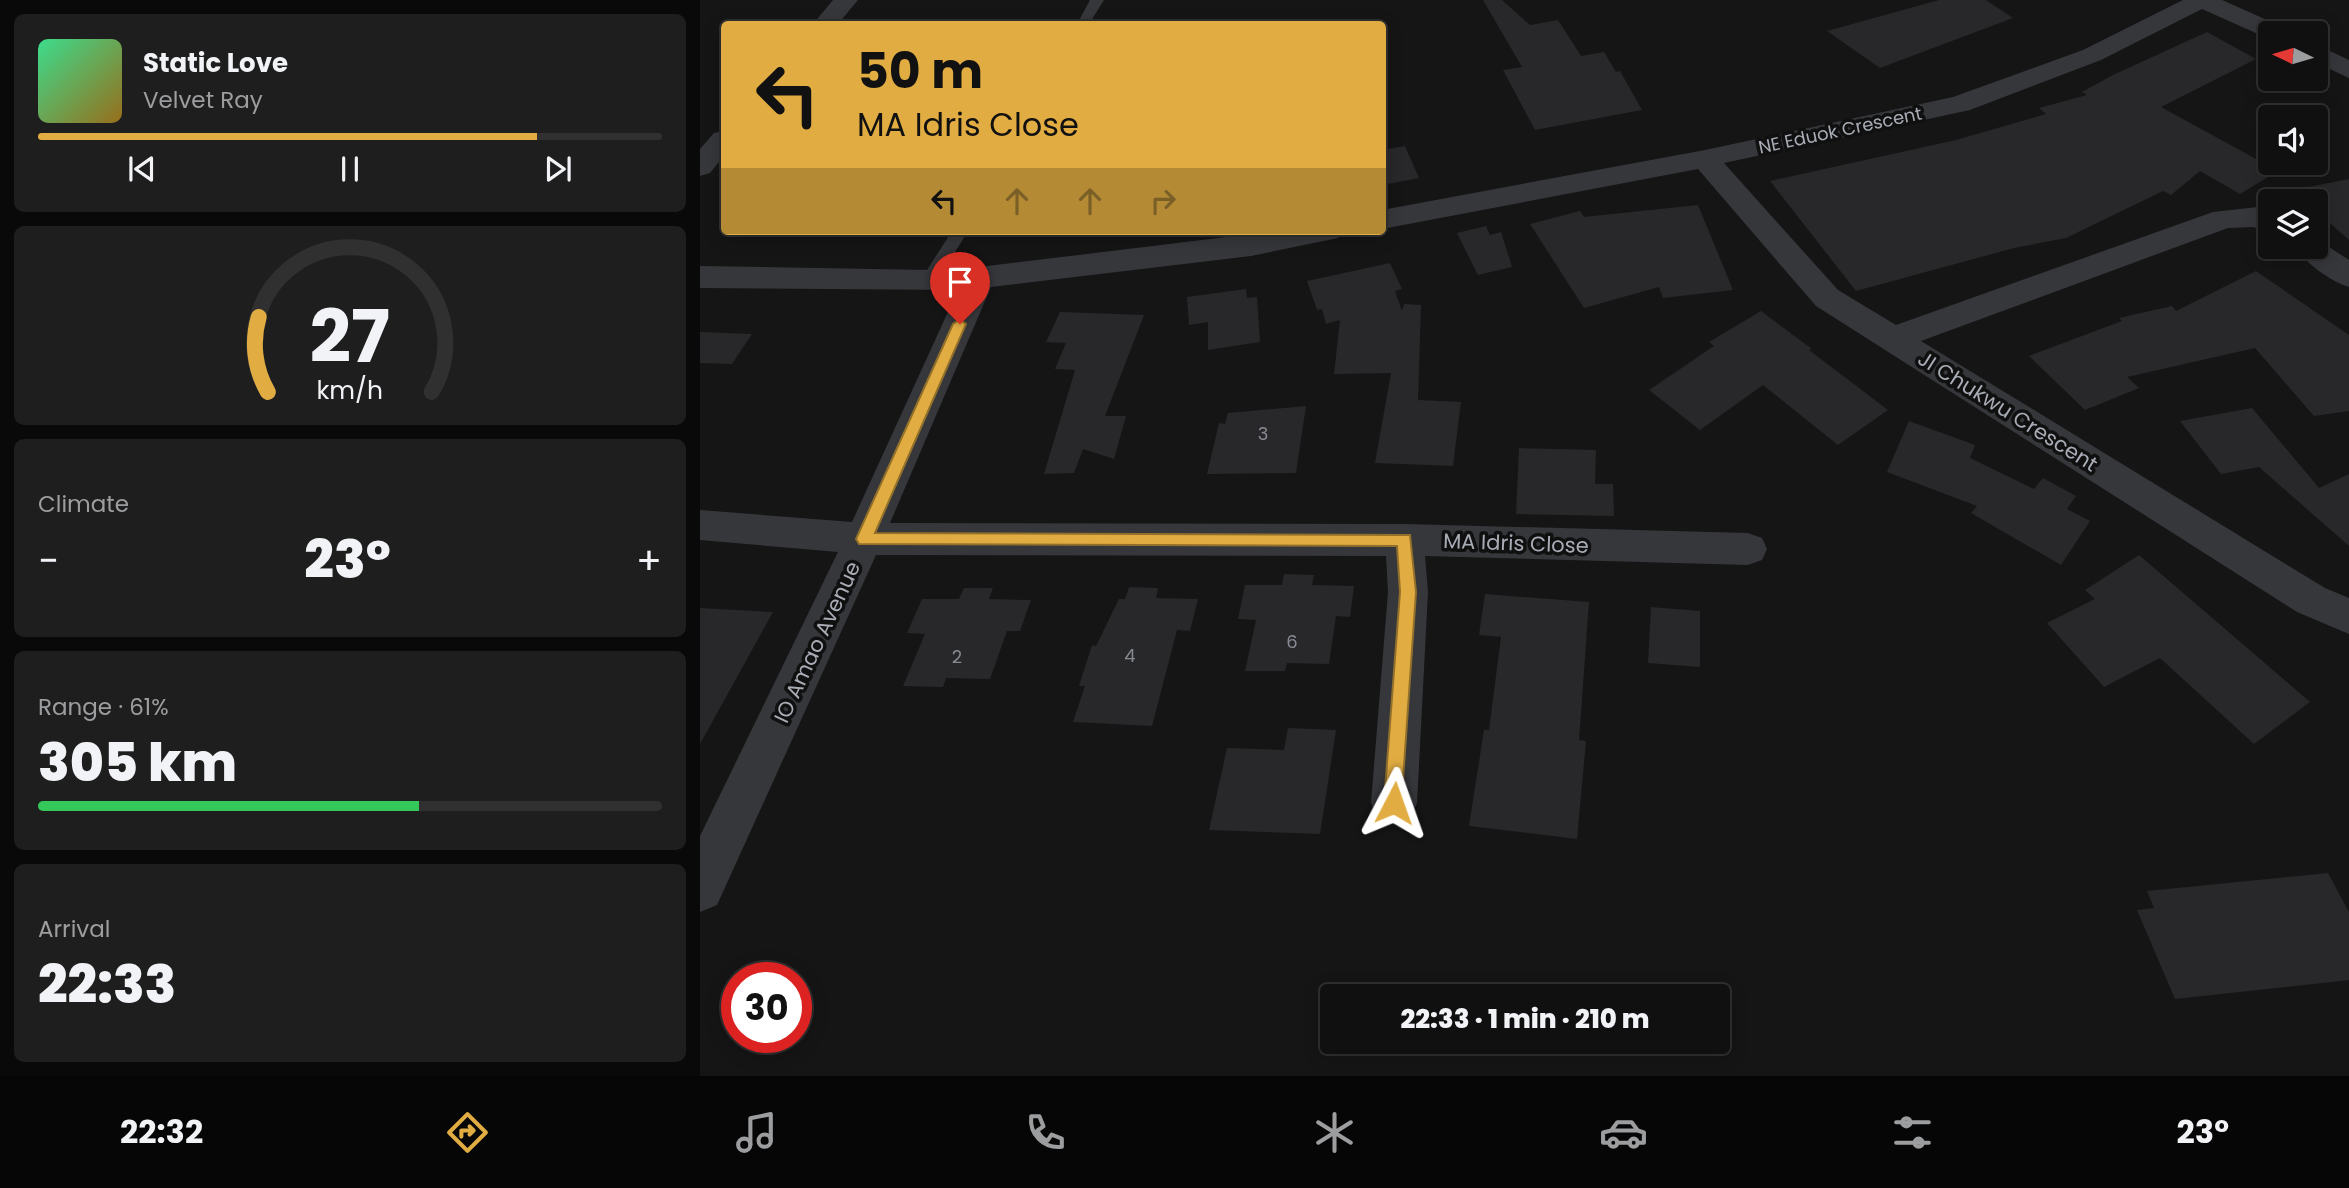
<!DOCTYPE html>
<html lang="en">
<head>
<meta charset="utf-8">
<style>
  :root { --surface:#101010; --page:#1e1e1e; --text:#f1f3f6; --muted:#9c9d9f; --line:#303030; --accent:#e1ad42 }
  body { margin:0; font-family:Poppins,sans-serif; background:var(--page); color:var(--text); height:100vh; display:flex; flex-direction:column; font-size:26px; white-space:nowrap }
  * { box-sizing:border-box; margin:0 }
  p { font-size:23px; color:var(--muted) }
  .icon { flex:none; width:38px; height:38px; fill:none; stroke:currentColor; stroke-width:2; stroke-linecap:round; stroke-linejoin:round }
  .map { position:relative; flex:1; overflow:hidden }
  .side { display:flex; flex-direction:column; gap:14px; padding:14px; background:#090909; width:700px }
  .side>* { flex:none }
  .top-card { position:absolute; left:21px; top:21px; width:665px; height:214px; border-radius:7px; box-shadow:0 4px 18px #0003,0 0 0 2px var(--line); background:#e1ad42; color:#111; overflow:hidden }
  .needle { width:46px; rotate:275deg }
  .fabs { position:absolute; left:1558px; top:21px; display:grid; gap:14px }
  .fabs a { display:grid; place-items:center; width:70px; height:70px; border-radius:7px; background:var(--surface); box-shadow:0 4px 18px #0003,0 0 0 2px var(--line); font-size:35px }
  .speed { position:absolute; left:21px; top:962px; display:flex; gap:14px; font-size:35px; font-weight:700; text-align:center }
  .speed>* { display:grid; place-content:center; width:91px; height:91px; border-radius:50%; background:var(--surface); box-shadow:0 4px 18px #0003,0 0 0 2px var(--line); line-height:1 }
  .speed .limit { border:10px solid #d22; background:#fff; color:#111 }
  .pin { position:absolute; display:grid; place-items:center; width:60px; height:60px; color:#fff; margin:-72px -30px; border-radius:50% 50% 50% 0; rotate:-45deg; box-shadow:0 0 7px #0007 }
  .pin .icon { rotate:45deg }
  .me { position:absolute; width:77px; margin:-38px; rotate:4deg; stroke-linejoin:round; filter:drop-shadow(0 0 5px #0008) }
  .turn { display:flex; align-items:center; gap:24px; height:147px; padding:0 21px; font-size:32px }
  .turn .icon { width:91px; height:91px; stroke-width:2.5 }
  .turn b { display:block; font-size:49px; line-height:60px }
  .lanes { display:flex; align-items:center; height:66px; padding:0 21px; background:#0003; justify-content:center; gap:35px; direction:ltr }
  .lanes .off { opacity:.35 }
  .big { font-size:52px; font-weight:800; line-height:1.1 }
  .side .tile { flex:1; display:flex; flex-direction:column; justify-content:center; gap:10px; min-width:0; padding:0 24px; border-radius:10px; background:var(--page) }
  .side .dial { align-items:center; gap:0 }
  .dial svg { height:182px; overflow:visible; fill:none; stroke:var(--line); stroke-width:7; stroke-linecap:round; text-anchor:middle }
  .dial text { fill:var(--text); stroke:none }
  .song { display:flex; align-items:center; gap:21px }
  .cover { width:84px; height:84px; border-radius:10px; background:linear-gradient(135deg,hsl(150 70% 55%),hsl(40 70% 35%)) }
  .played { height:7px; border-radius:4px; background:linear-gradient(90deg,var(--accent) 80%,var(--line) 80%) }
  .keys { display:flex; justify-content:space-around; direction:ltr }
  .heat { display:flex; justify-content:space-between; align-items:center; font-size:38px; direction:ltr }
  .charge { height:10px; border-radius:5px; background:linear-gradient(90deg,#34c759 61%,var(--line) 0) }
  .trip { position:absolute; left:620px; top:984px; width:410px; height:70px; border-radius:7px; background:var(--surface); box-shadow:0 4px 18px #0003,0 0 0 2px var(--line); font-weight:800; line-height:70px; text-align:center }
  .dock { display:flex; height:112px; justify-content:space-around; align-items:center; background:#060606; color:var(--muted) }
  .dock .icon { width:49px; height:49px }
  .dock .current { color:var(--accent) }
  .dock b { font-size:32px; color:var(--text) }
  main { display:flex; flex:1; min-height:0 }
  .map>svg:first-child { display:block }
  .building { fill:#28282a }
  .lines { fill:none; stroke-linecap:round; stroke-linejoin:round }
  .lane { fill:#36373b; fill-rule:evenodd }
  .street { fill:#36373b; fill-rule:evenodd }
  .route { fill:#e1ad42; stroke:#92702b; stroke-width:2 }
  .labels { text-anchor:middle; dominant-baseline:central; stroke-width:7; stroke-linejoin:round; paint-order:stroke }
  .far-street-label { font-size:18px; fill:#a8acb5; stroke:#101011 }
  .number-label { font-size:18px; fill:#878a92 }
  .street-label { font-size:21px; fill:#a8acb5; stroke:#101011 }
</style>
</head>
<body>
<main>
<section class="side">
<div class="tile">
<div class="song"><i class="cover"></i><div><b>Static Love</b><p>Velvet Ray</p></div></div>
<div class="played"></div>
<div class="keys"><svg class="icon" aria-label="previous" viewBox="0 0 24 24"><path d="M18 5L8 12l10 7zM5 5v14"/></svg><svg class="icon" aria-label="pause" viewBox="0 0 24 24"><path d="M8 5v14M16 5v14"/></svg><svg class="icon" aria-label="next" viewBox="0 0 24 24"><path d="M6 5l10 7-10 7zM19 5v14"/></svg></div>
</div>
<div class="tile dial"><svg viewBox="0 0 100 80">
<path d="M14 69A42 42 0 1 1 86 69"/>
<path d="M14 69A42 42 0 0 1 10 36" stroke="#e1ad42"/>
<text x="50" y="56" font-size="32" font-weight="700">27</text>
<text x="50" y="72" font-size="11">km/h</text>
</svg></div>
<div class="tile"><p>Climate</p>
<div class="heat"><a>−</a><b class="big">23°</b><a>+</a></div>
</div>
<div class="tile"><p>Range · 61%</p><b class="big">305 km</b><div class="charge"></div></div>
<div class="tile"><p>Arrival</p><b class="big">22:33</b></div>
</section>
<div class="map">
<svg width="1649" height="1076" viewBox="0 0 1649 1076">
  <rect width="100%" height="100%" fill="#151516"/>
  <path class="building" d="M783,0H802L830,25L858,20L881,56L904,52L916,72L920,71L942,110L835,130L803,70L822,67Z
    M1239,0H1286L1313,18L1180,68L1127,31Z
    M1507,32L1556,59L1461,107L1578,171L1540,194L1500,171L1471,195L1463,191L1366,238L1314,248L1156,291L1070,181L1256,140L1346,114L1339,108L1387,95L1382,92L1413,75Z
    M705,146L719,178L682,185V150Z
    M1649,179V240L1615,210V201H1606L1593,190Z
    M998,205L1033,290L963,298L959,287L884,308L830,224L880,211L884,217Z
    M786,226L790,235L801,232L812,267L778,275L757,233Z
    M690,263L702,289L695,291L702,311L704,304L721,305L718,400L761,402L753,466L675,463L691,373L634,374L640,320L626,324L622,309L617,310L607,281Z
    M1556,271L1649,335V411L1614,416L1555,348L1427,377L1439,388L1385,410L1329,356L1422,321L1419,318L1472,306L1476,311Z
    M546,289L547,298L557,297L560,342L508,350V322L489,325L487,297Z
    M1061,311L1112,349L1109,350L1188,410L1138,445L1063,385L1000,430L949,390L1014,346L1009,342Z
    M360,312L444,315L405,416H426L414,459L383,449L374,473L344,474L375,370L355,369L366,343L346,342Z
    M0,332L52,334L32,364L0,363Z
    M606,406L596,473L507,474L519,423L525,424L528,413Z
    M1552,408L1619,488L1649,474V546L1559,467L1521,474L1480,421Z
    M1209,421L1275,445L1270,458L1334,489L1343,478L1376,496L1367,509L1390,521L1361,565L1271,513L1277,506L1187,472Z
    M819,448L896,450L895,484H913L914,516L816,514Z
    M1439,555L1610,702L1554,744L1460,658L1404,687L1347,623L1395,599L1385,590Z
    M584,574L614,575L612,585L654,586L650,617L636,616L629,664L587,663L585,671H545L556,620L538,619L545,585H582Z
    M429,587L458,588L456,598L498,599L490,631L477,630L452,726L373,722L385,686H379L392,645L396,646L419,599H425Z
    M264,588H293L289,599L331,600L320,631H307L290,679L246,678L243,687L203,686L225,634L207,633L222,599H259Z
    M785,594L889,602L879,740L886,741L877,839L769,826L784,730H789L801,637L779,635Z
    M951,607L1000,611V667L948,663Z
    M0,608L73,612L0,744Z
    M588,728L636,730L620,834L509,830L527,748L584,750Z
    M1628,873L1649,912V980L1475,999L1437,910L1454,908L1447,891Z"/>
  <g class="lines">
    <path class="lane" d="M390,0H404L389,24H377Z
      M252,231H268L235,285H223L220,281Z"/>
    <path class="street" d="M133,0H158L138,24H113Z
      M1483,0H1522L1585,28L1589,33H1570V39L1567,38L1502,9L1401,60L1270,110L1024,163L1138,290L1196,325L1513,212L1558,207L1570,211V233L1553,227L1528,228L1221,341L1625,588L1649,598V634L1597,612L1116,306L998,169L682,229V210L1005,150L1253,97L1383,50Z
      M1615,44L1649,60V78L1615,62Z
      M24,131V156L10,173L0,176V149L14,133Z
      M577,231H642L638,238L551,256L291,287L190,523L705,524L1048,533L1062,538L1067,549L1062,560L1048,565L725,556L728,592L717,803L710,818L694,825L678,818L671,803L688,592L686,556L176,555L17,905L0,912V836L138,552L0,540V510L152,522L258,290L0,288V266L229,270L279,267Z
      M1615,238L1649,260V287C1630,281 1605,263 1595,247H1615Z"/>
  </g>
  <path class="route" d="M260,319L266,324L175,533L710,535L716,592L701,809L694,812L687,809L684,803L700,592L697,546L159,544L156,539L253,324Z"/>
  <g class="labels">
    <g class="far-street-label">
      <text transform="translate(1140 130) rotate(-12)">NE Eduok Crescent</text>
    </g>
    <g class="number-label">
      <text x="563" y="433">3</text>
      <text x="592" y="641">6</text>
      <text x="430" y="655">4</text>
      <text x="257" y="656">2</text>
    </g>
    <g class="street-label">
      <text transform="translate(1308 411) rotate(32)">JI Chukwu Crescent</text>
      <text transform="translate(816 543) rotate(2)">MA Idris Close</text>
      <text transform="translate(117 642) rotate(-65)">IO Amao Avenue</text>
    </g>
  </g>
</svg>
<div class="fabs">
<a><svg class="needle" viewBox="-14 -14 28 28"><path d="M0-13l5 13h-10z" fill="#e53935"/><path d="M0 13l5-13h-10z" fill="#9c9d9f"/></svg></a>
<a><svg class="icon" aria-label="sound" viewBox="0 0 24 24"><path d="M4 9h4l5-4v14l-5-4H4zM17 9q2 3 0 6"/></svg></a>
<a><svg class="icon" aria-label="layers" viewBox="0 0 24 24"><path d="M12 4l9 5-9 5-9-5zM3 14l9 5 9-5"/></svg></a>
</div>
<div class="speed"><div class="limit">30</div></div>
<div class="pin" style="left:260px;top:324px;background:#d93025"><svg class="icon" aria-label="arrive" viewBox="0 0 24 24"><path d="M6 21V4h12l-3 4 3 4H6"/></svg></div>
<svg class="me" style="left:694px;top:803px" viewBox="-20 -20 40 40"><path d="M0-17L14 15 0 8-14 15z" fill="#e1ad42" stroke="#fff" stroke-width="4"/></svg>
<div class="trip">22:33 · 1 min · 210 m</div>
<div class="top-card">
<div class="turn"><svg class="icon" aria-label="left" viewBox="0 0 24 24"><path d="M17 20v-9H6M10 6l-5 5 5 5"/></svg><div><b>50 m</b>MA Idris Close</div></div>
<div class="lanes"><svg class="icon" aria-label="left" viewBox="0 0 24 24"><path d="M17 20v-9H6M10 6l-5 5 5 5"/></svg><svg class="icon off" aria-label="ahead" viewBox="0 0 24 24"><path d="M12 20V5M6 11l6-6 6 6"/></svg><svg class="icon off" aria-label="ahead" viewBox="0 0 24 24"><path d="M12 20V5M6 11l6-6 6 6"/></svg><svg class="icon off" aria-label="right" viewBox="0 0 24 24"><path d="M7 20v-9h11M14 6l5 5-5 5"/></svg></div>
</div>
</div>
</main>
<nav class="dock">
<b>22:32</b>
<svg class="icon current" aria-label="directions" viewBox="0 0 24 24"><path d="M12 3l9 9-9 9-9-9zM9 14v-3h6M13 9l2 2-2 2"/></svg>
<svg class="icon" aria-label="music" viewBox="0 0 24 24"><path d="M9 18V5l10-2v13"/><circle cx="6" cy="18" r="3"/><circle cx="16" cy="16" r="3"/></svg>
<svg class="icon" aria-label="phone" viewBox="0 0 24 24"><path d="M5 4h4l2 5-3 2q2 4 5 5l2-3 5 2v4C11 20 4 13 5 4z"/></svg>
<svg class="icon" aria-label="climate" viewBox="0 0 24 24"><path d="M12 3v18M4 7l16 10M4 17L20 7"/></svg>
<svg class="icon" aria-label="car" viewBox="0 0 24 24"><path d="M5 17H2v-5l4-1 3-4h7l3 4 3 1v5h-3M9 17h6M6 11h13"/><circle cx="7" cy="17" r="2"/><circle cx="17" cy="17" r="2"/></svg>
<svg class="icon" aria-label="filters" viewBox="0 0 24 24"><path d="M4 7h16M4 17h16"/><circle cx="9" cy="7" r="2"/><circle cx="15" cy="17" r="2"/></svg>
<b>23°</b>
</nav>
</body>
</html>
